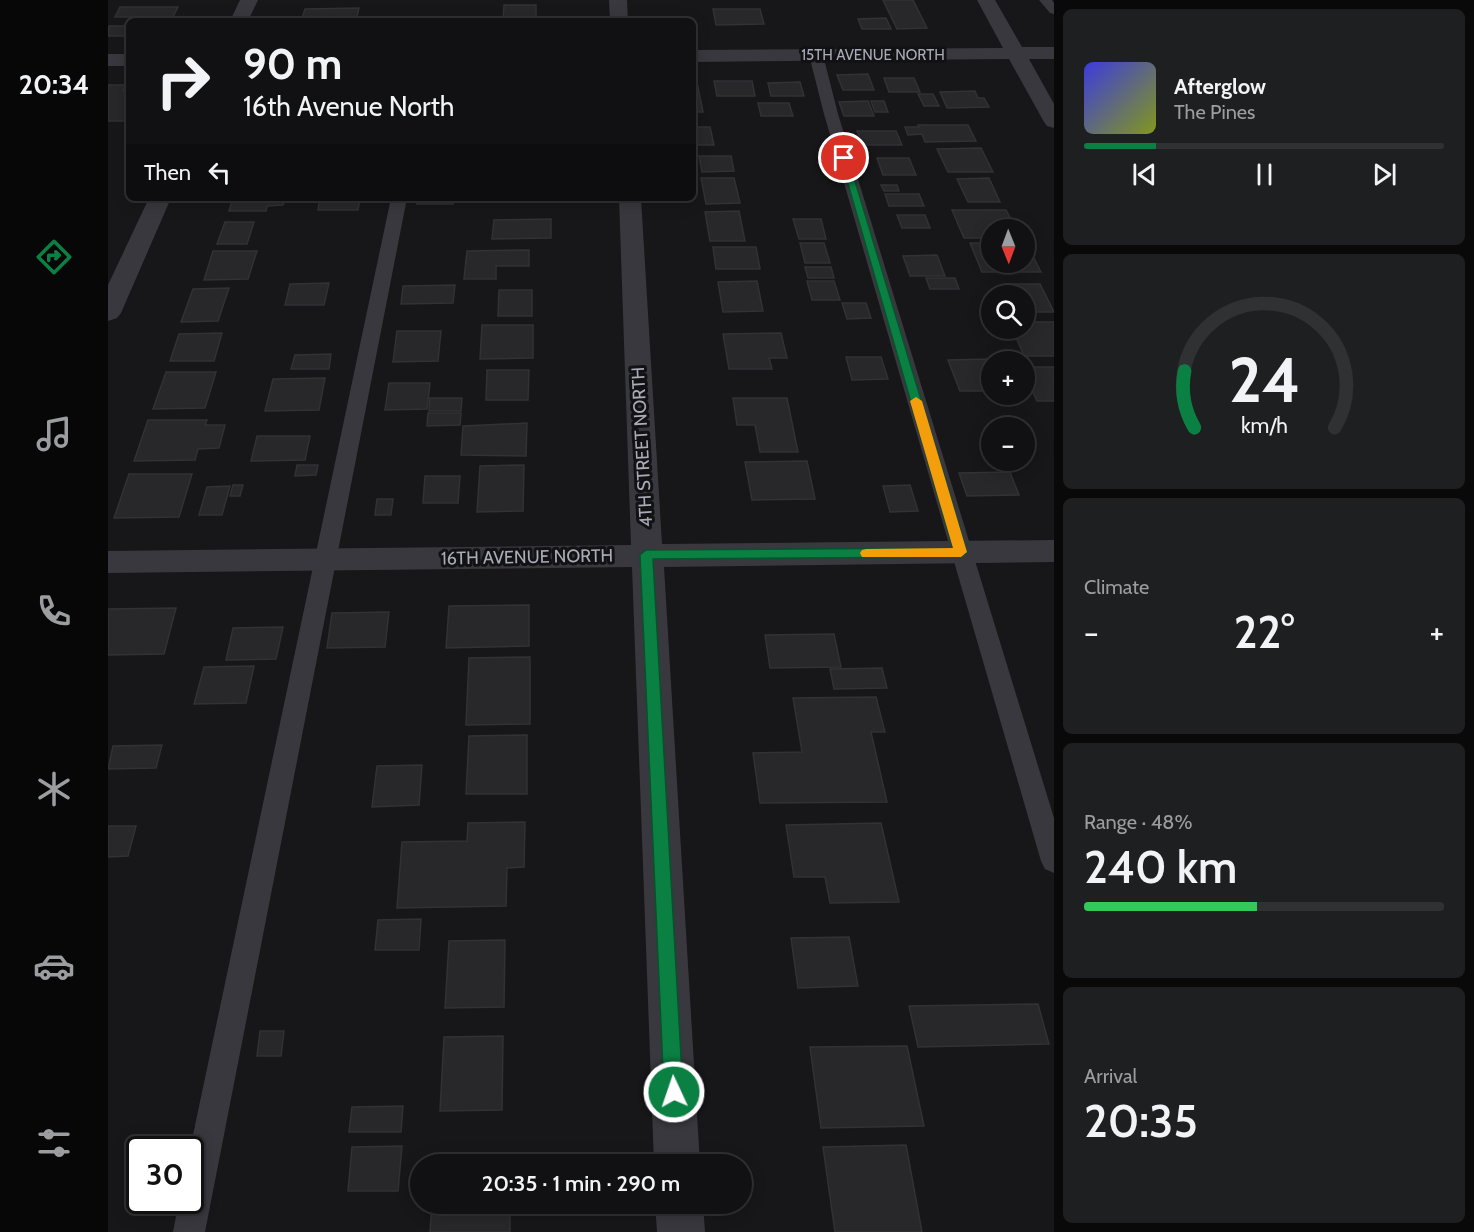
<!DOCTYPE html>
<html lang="en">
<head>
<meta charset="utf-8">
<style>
  :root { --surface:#111113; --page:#1e1f21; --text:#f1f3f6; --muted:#9c9da0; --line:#303133; --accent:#0b8043 }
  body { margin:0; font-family:Cabin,sans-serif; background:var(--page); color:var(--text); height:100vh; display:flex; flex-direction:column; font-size:22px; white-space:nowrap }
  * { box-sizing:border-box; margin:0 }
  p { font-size:20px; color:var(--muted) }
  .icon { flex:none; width:33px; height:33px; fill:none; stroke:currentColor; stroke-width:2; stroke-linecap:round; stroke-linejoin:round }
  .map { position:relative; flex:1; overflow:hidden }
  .side { display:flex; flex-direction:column; gap:9px; padding:9px; background:#09090a; width:420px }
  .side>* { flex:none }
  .guide { position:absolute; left:18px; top:18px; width:570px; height:183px; border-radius:9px; box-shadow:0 3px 15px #0003,0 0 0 2px var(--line); background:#111113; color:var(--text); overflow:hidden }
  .needle { width:39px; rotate:179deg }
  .controls { position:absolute; left:873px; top:219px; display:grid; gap:12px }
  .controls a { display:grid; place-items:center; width:54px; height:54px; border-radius:50%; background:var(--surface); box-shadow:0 3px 15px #0003,0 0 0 2px var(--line); font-size:30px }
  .speed { position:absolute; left:18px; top:1136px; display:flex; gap:12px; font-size:30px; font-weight:700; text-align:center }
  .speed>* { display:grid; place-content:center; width:78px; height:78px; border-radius:50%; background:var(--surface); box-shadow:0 3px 15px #0003,0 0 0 2px var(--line); line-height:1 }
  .speed .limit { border:3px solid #111; border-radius:9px; background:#fff; color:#111 }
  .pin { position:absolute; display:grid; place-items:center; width:51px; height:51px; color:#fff; margin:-26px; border:3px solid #fff; border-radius:50%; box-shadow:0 2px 6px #0007 }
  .me { position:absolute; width:66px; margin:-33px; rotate:357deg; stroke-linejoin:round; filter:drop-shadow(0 0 4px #0008) }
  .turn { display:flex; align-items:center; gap:21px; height:126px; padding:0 18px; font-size:27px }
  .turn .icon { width:78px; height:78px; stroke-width:2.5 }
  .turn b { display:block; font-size:42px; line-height:51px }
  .then { display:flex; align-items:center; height:57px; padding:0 18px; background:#0003; gap:12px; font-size:22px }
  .big { font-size:45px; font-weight:600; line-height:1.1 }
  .side .widget { flex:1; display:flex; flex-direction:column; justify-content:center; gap:9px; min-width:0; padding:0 21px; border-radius:9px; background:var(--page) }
  .side .dial { align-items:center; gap:0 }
  .dial svg { height:156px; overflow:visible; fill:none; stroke:var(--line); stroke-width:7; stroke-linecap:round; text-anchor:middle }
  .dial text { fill:var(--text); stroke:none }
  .song { display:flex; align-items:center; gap:18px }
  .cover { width:72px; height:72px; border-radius:9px; background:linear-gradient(135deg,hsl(240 70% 55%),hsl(70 70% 35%)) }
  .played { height:6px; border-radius:3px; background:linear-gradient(90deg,var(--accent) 20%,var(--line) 20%) }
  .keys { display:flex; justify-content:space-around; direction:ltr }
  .heat { display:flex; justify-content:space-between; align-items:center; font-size:33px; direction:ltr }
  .charge { height:9px; border-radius:4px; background:linear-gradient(90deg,#34c759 48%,var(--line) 0) }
  .trip { position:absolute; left:302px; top:1154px; width:342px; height:60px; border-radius:30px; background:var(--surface); box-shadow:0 3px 15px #0003,0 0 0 2px var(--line); font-weight:600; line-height:60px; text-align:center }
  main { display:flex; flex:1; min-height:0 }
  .tab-bar { display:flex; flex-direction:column; width:108px; justify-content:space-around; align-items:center; background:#070708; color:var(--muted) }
  .tab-bar .icon { width:42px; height:42px }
  .tab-bar .on { color:var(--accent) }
  .tab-bar b { font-size:27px; color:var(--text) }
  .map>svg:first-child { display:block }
  .building { fill:#28272a; stroke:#323135; stroke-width:1.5 }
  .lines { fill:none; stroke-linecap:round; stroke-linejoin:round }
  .lane { fill:#38383e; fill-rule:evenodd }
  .street { fill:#38383e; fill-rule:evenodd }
  .route { fill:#0b8043; stroke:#07532c; stroke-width:1.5 }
  .slow { fill:#f59e0b }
  .labels { text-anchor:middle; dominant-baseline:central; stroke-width:6; stroke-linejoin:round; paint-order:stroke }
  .far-street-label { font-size:15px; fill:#aaabb8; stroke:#121214 }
  .street-label { font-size:18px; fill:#aaabb8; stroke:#121214 }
</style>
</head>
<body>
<main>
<nav class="tab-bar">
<b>20:34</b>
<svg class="icon on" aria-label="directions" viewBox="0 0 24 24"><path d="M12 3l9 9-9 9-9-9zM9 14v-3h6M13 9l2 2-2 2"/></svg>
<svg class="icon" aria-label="music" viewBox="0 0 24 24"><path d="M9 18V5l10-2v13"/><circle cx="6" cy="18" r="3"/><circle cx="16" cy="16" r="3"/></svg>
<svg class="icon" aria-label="phone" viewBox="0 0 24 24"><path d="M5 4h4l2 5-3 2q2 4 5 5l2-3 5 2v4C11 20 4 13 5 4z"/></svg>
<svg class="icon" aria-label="climate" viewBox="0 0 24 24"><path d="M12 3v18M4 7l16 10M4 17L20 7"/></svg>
<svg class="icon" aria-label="car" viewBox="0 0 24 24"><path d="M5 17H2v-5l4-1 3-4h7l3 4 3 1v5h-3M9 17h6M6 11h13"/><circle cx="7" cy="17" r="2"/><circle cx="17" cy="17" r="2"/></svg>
<svg class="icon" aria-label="filters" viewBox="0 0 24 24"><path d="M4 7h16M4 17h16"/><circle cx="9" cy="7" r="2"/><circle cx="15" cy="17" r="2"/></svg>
</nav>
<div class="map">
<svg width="946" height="1232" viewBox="0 0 946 1232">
  <rect width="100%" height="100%" fill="#171719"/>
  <path class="building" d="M775,0H805L819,28L789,29Z
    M396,5H428V21H395Z
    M12,7H70L63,21H21L23,17H7Z
    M251,8L248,21H193L197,9Z
    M605,9H652L656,24L608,25Z
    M778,18L783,29H754L750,19Z
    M21,22V36H0L1,26H19Z
    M760,74L766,90H735L729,75Z
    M776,78H806L812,92H781Z
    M606,81H644L647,96H609Z
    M585,82H589L595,112H586L587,116H585Z
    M692,82L696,96H663L660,83Z
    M0,85H18L15,91H21V114L18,121H0Z
    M867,91L870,98H876L881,107L839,108L832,92Z
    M810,94H825L831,106H816Z
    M760,101L766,116H736L731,102Z
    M763,101H776L780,112H767Z
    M650,103H681L685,116H653Z
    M810,125H860L868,141L817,142L814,134L800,135L797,127H811Z
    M585,127H602L606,145H585Z
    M749,131H788L794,145H755Z
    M873,148L885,172H840L829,149Z
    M591,156H623L626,171L594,172Z
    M769,158H801L808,175H775Z
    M593,178H626L632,203L598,204Z
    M881,178L892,202H860L849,179Z
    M773,185H789L791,191H776Z
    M777,194H811L816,206H781Z
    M125,198H178L175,205L159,206L158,211H121Z
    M212,198H252L250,210H210Z
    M310,198H346L345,204H309Z
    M405,198H439V202H405Z
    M844,210H898L905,223H910L913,230H884V238H856Z
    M631,211L637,241H602L597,212Z
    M789,215H817L822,228H794Z
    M443,219V238L384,239L386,220Z
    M685,219H713L718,239H691Z
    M117,222H146L139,244H109Z
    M692,243H716L722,263H697Z
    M862,243H884V262H916V246L922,256H925L933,272H874Z
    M605,247H648L652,269H608Z
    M421,250V266H388V279H356L359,251Z
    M105,251H149L140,279L96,280Z
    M829,255L837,276H802L795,256Z
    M697,267H723L726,278H700Z
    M818,278H847L851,289H822Z
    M649,281L655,311L615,312L610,282Z
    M699,281H726L732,300H704Z
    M221,283L216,305H177L182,284Z
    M899,284H932L946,312H916V296H904Z
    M347,285L345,303L293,304L295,286Z
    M121,288L110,321L73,322L85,289Z
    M391,290H424V316H390Z
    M734,303H758L763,318L739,319Z
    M916,322H946V356H916L904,328H916Z
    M374,325H425V358L372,359Z
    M289,331H333L330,361L285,362Z
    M114,333L106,361H62L71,334Z
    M673,333L679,358H661L664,369H621L615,334Z
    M223,354L221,369H183L187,355Z
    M738,357H773L780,379L744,380Z
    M883,359L884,391H852L840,360Z
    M916,367H946V401H929L916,373Z
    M379,370H421L420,400H378Z
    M58,372H108L97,408L45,409Z
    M217,378L211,410L157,411L165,379Z
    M281,383H322L319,409L277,410Z
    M322,398H354L353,411H321Z
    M625,398H679L690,452H652L647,425H629Z
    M320,413H353L352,425L319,426Z
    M40,420H99L97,425H117L111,448L90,449L87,460L26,461Z
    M419,423L418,456L353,455L355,426Z
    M149,436H202L197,460L143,461Z
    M699,461L707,499L644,500L637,462Z
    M189,465H210L208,475L187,476Z
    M416,465L415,511L369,512L372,466Z
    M902,472L911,495L859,496L851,473Z
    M21,474H84L71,517L6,518Z
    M317,476H352L350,503H315Z
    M125,485H135L132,496H122Z
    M802,485L810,511L782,512L775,486Z
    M122,486L114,515H91L99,487Z
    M269,499H285L283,515H267Z
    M421,605V646L338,648L341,606Z
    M68,608L56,654L0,655V609Z
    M281,612L277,647L219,648L224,613Z
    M175,627L168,659L118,660L125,628Z
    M726,634L733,667L662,668L657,635Z
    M422,657V724L358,725L361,658Z
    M146,666L138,703L86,704L96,667Z
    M774,668L779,688L726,689L722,669Z
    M768,697L777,732H763L779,802L652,803L645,753L694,752L685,698Z
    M419,735V794H358L361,736Z
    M54,745L48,768L0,769L5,746Z
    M314,765L311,805L264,807L269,766Z
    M417,822L416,867L399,868L398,906L289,908L294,842L359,841L360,823Z
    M773,823L791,902L722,903L717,877H686L678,825Z
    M0,826H28L20,856L0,857Z
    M313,919L311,950H267L270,920Z
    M741,937L750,986L690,988L683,938Z
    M397,940L396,1007L337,1008L341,941Z
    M930,1004L941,1044L810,1047L801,1006Z
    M152,1031H176L173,1056H149Z
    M395,1036L394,1110L332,1111L336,1037Z
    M799,1046L816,1126L713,1128L702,1047Z
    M295,1106L293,1132H241L244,1107Z
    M798,1145L814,1232H727L715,1147Z
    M294,1146L290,1191H240L244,1147Z
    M324,1203H402V1232H322Z"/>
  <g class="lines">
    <path class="lane" d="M931,0H944L946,3V14L942,13Z
      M708,51L715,55L730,114L946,818V873L937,869L933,861L716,114L701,55Z
      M283,198H299L97,1232H65L71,1200H82V1149Z"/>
    <path class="street" d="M132,0H150L140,21H122Z
      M501,0H519L520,21H502Z
      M869,0H887L914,47H946V59H921L946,104V128L939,126L936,122L901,59L585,62V50L895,48Z
      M0,54H21V66H0Z
      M41,198H63L13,313L9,318L0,321V285Z
      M511,198H533L554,544L946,540V562L556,567L592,1164H546L524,567L0,573V551L523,545Z
      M547,1203H595L597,1232H549Z"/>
  </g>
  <path class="route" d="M732,156L740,158L859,552L853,557L545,559L575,1092L572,1099L566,1102L559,1099L556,1092L532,555L538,550L845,548Z"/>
  <path class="slow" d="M808,397L814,401L859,552L853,557H754L752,553L754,550L758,549L845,548L802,401Z"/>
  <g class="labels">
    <g class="far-street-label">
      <text x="765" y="55">15TH AVENUE NORTH</text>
    </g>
    <g class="street-label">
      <text transform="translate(534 447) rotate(-93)">4TH STREET NORTH</text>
      <text transform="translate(419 557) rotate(-1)">16TH AVENUE NORTH</text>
    </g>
  </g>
</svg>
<div class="controls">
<a><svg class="needle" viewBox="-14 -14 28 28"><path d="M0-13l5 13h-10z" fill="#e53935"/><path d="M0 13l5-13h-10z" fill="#9c9da0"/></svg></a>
<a><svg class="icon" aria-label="search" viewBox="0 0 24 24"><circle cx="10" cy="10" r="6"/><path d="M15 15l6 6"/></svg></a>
<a>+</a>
<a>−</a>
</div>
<div class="speed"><div class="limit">30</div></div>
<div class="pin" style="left:736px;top:158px;background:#d93025"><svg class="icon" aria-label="arrive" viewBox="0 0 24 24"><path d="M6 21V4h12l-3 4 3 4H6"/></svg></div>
<svg class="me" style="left:566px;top:1092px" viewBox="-20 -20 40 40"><circle r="17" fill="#0b8043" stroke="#fff" stroke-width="3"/><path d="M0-11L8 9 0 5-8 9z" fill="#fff"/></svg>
<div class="trip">20:35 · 1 min · 290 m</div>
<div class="guide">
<div class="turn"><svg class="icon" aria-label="right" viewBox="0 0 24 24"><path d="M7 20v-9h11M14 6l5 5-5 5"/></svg><div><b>90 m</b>16th Avenue North</div></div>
<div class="then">Then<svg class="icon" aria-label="left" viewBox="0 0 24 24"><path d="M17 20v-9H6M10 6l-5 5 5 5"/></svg></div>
</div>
</div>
<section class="side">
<div class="widget">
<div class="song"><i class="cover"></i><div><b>Afterglow</b><p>The Pines</p></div></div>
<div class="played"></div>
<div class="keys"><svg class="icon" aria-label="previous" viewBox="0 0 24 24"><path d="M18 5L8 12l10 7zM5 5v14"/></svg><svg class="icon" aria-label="pause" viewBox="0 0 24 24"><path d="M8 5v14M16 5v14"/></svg><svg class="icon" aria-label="next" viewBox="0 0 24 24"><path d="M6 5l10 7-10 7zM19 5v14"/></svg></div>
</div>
<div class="widget dial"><svg viewBox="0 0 100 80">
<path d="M14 69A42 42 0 1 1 86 69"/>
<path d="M14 69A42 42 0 0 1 9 40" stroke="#0b8043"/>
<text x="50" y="56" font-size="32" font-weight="700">24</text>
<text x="50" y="72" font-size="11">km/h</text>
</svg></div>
<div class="widget"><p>Climate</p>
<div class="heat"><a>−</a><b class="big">22°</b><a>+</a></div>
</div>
<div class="widget"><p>Range · 48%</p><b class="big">240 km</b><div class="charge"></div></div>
<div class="widget"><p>Arrival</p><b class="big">20:35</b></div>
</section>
</main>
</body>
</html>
